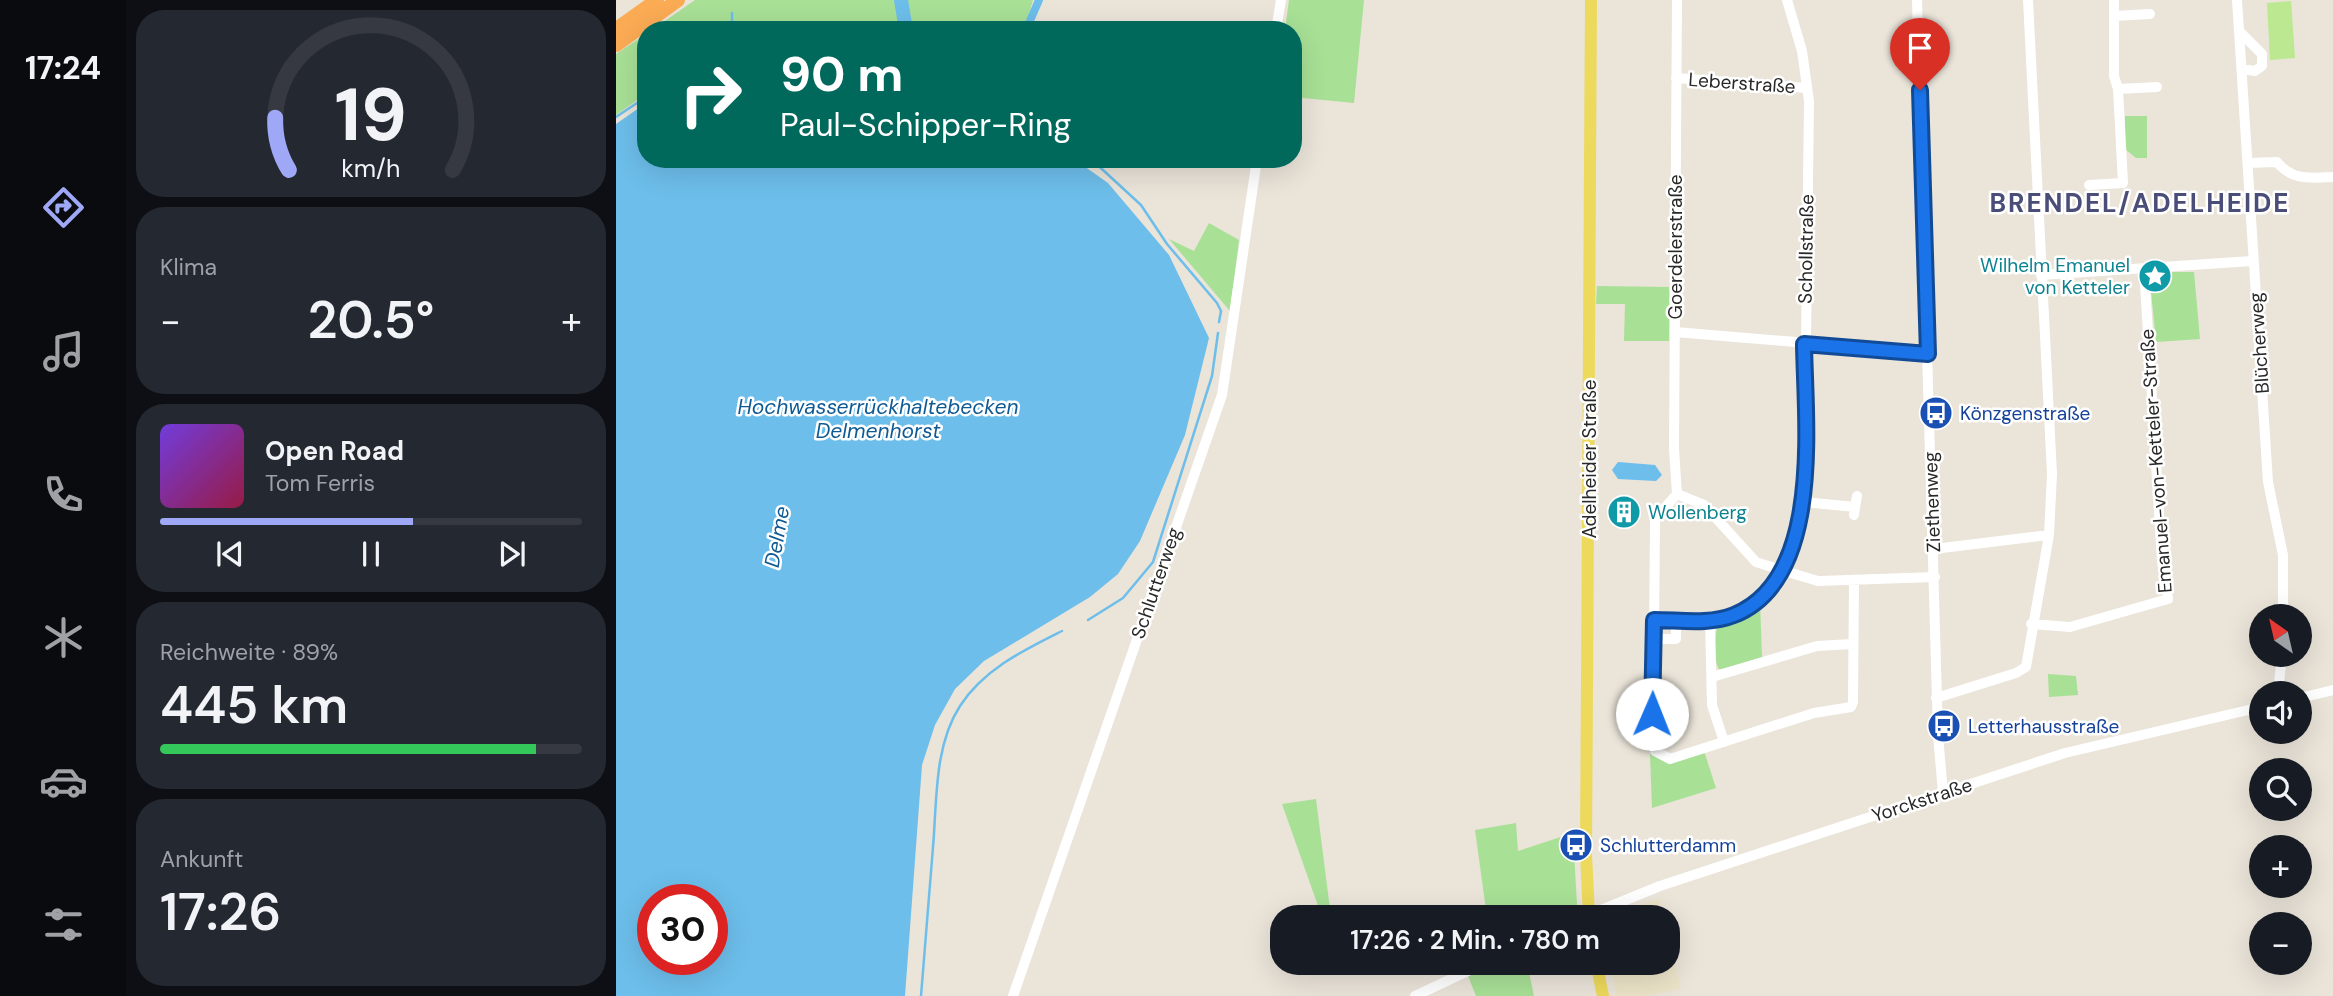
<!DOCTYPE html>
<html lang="de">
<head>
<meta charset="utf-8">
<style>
  :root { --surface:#171b24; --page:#242831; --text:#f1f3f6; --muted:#9ea1a6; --line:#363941; --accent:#9fa8f6 }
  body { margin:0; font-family:"DM Sans",sans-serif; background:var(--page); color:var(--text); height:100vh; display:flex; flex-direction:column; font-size:26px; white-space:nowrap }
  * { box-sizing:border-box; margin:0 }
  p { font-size:23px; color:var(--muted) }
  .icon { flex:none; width:38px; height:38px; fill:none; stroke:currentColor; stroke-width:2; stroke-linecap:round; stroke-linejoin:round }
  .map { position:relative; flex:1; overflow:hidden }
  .side { display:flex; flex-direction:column; gap:10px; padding:10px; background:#0d0f14; width:490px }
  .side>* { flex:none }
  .guide { position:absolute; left:21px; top:21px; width:665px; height:147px; border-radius:28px; box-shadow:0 7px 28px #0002; background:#00695c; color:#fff; overflow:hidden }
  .needle { width:46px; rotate:326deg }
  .buttons { position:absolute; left:1633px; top:604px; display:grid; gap:14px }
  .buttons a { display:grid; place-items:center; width:63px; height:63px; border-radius:50%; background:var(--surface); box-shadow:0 7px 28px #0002; font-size:35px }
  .speed { position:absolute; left:21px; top:884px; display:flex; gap:14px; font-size:35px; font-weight:700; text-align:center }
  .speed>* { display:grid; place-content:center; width:91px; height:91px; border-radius:50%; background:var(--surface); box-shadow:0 7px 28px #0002; line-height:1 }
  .speed .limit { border:10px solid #d22; background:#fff; color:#111 }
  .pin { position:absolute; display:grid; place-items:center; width:60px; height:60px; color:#fff; margin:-72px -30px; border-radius:50% 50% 50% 0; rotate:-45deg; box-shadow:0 0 7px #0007 }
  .pin .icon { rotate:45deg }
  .me { position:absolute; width:77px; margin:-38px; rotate:1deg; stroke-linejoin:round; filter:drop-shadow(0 0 5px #0008) }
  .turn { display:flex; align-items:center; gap:24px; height:147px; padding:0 28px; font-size:32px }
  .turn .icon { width:91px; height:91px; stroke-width:2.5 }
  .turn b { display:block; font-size:49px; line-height:60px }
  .big { font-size:52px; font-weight:600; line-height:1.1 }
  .side .widget { flex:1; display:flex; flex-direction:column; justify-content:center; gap:10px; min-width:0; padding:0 24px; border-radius:28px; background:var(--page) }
  .side .dial { align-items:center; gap:0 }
  .dial svg { height:182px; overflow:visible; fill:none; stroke:var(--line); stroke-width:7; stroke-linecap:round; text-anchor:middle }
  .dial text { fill:var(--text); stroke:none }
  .song { display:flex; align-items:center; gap:21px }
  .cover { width:84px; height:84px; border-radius:10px; background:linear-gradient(135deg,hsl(260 70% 55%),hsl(340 70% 35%)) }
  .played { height:7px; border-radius:4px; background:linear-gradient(90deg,var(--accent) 60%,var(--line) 60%) }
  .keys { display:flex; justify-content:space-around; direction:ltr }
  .heat { display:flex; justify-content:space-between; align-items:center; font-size:38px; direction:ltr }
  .charge { height:10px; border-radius:5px; background:linear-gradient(90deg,#34c759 89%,var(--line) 0) }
  .trip { position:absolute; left:654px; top:905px; width:410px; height:70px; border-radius:28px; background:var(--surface); box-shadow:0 7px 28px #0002; font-weight:600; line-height:70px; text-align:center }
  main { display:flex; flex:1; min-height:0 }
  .tabs { display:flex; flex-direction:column; width:126px; justify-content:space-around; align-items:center; background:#090b0e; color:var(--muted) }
  .tabs .icon { width:49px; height:49px }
  .tabs .active { color:var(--accent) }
  .tabs b { font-size:32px; color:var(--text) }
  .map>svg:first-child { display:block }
  .education { fill:#ece4c8 }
  .green { fill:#a8e096 }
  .pitch { fill:#bbe891 }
  .water { fill:#6dbeeb; fill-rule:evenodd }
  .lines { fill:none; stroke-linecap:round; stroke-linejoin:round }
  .stream { stroke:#6dbeeb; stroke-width:2.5 }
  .canal { stroke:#6dbeeb; stroke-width:8 }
  .river { stroke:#6dbeeb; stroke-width:14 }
  .minor { stroke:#fff; stroke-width:10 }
  .major { stroke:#edd95b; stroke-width:12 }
  .highway { stroke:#fbab54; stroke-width:14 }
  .route-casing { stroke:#114b97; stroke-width:18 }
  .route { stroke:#1a73e8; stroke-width:12 }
  .labels { text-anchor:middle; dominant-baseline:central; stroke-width:5; stroke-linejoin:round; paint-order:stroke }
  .street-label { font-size:19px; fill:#282828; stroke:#fff }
  .culture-label { font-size:19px; fill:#0d838f; stroke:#fff; text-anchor:end }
  .transit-label { font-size:19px; fill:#164399; stroke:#fff; text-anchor:start }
  .water-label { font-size:21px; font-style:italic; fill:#0f5a94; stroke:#fff }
  .district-label { font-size:26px; font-weight:bold; letter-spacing:2px; fill:#494d77; stroke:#fff }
</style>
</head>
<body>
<main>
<nav class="tabs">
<b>17:24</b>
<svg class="icon active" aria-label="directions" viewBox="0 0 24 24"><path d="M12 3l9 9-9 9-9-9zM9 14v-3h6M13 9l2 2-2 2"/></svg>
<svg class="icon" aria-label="music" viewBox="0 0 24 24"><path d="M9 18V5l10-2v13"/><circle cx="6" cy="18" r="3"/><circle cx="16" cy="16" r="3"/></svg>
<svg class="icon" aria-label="phone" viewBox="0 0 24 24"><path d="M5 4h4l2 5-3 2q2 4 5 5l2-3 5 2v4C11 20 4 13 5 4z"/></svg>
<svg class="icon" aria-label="climate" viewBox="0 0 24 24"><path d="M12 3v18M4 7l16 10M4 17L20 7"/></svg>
<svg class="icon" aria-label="car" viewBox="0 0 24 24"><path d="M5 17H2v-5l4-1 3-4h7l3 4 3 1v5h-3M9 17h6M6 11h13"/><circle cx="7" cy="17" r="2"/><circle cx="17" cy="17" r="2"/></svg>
<svg class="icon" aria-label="filters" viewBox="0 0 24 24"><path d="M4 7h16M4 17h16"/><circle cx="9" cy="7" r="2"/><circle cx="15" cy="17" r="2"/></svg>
</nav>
<section class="side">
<div class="widget dial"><svg viewBox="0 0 100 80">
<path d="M14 69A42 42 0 1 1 86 69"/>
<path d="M14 69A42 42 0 0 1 8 46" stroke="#9fa8f6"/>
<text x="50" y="56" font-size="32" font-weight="700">19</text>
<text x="50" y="72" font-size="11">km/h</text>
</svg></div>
<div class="widget"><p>Klima</p>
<div class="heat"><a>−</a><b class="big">20.5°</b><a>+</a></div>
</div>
<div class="widget">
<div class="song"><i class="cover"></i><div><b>Open Road</b><p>Tom Ferris</p></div></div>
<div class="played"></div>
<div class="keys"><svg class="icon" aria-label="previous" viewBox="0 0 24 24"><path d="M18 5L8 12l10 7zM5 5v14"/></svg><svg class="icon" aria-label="pause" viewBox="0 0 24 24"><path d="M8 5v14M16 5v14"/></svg><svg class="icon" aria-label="next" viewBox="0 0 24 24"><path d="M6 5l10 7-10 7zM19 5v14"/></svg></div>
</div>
<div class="widget"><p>Reichweite · 89%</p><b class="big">445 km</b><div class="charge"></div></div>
<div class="widget"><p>Ankunft</p><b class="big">17:26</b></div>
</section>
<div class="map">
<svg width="1717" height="996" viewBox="0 0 1717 996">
  <rect width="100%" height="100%" fill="#eae4d9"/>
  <path class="education" d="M1043,898L1048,917H991Z
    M1052,934L1065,989L1028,996H1001L993,963L1052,962Z"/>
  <path class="green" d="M79,0H280L285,30H36Z
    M290,0H417L408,30H294Z
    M673,0H748L738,103L677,97V30H669Z
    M30,34V94L0,115V54Z
    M1509,116H1531V158H1520L1509,149Z
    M593,223L623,240L614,311L553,239L578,251Z
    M1541,272H1578L1584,339L1540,342L1534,281Z
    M981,286L1053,287V341H1008L1009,304H980Z
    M1144,601L1146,657L1136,663L1114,667L1112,670L1103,669C1097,660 1098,633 1103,623L1130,614Z
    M1432,674L1460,676L1462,695L1433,697Z
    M1088,751L1100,788L1036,808L1034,754L1053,761Z
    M700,799L715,917H706L666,804Z
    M900,823L902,851L957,833L961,905L948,917H871L859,830Z
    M889,963H911L918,996H860L852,976Z"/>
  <path class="pitch" d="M1675,1L1679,58L1654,60L1651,3Z"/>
  <path class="water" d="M30,103V159H458L492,183L553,255L593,338L569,435L524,541L502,574L474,597L368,661L339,689L319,725L306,765L289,996H0V124ZM37,900H96V959H37Z
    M1002,462L1039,465L1046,475L1040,481L1002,479L996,470Z"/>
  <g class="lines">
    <path class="stream" d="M116,30V13
      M0,117L30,97
      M475,159L525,205L551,244L601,303L605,311L603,322
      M472,620L507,598L537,562L596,376L602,333
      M305,996C309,946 313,897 317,847C321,801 318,746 344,706C368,669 408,650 446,631"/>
    <path class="canal" d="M410,30L423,0"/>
    <path class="river" d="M285,0L290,30"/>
    <path class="minor" d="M1061,0L1058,449L1061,494
      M1301,0L1322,735L1327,793
      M1621,0L1652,482L1667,555V616
      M1499,16L1534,14
      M660,30L665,0
      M1623,31L1646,54V66L1639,71L1626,69
      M1060,78L1191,88
      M1502,89L1541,87
      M1632,163L1661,162C1677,181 1693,178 1717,177
      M1473,185L1507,183L1502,89L1498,76V0
      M1425,275L1636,261
      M1059,332L1312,353
      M1188,502L1239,507L1238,515
      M1239,507L1241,496
      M1318,549L1433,535
      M1038,619L1060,620V639H1038L1039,519L1061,494L1088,505L1140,562L1165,570L1202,581L1319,577
      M1060,620C1151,623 1168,583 1188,502L1193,101L1186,51L1171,0
      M1094,621L1096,705L1108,742
      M1415,624L1454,627L1552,599L1546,561L1528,268
      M1038,639L1036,739L1039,751L1054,759L1198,713L1235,707L1237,702L1238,581
      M1096,677L1201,646L1236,644
      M1662,693L1666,654
      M1320,698L1400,673L1410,667L1433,535L1436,474L1412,0
      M1684,698L1717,690
      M968,917L1044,886L1449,753L1645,707
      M397,996L606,395L641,159
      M799,996L871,962"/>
    <path class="major" d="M973,917L970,854L975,0
      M980,962L987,996"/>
    <path class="highway" d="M0,29L41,0
      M0,45L62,0"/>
  </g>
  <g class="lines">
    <defs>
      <path id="route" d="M1036,714L1038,620C1064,620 1093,625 1118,615C1208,579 1189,421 1188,344L1312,354L1304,90"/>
    </defs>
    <use href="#route" class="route-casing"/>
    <use href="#route" class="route"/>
  </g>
  <defs>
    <symbol id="sight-disc" viewBox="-11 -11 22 22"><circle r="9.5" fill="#0f9aa8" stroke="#fff"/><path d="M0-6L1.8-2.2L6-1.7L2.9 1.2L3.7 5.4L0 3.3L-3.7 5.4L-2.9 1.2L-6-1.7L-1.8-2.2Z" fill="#fff"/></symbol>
    <symbol id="bus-disc" viewBox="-11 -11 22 22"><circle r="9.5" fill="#1a4fb4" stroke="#fff"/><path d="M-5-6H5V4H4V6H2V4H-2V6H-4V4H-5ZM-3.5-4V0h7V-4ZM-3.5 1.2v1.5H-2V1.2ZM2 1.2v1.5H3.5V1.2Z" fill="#fff"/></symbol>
    <symbol id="building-disc" viewBox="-11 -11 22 22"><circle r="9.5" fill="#0f9aa8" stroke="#fff"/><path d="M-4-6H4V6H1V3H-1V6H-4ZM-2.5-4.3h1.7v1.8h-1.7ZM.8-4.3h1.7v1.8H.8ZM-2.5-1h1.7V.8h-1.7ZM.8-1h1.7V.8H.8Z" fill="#fff"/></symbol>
  </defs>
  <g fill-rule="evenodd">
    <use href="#sight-disc" x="1520" y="257" width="38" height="38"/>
    <use href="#bus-disc" x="1301" y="394" width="38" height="38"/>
    <use href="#building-disc" x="989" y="493" width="38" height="38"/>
    <use href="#bus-disc" x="1309" y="707" width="38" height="38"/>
    <use href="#bus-disc" x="941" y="826" width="38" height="38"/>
  </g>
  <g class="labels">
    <g class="street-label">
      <text transform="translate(1126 83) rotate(4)">Leberstraße</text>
      <text transform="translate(1059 247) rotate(-90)">Goerdelerstraße</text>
      <text transform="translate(1190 249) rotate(-89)">Schollstraße</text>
      <text transform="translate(1643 343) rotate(-94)">Blücherweg</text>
      <text transform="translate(973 459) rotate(-90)">Adelheider Straße</text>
      <text transform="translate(1540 461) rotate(-94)">Emanuel-von-Ketteler-Straße</text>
      <text transform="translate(1316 502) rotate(-92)">Ziethenweg</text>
      <text transform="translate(540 583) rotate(-71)">Schlutterweg</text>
      <text transform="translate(1306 800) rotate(-18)">Yorckstraße</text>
    </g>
    <g class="culture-label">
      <text x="1514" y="265">Wilhelm Emanuel<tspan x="1514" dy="22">von Ketteler</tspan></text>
      <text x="1032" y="512" text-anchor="start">Wollenberg</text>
    </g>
    <g class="transit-label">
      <text x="1344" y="413">Könzgenstraße</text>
      <text x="1352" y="726">Letterhausstraße</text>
      <text x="984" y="845">Schlutterdamm</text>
    </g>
    <g class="water-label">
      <text x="262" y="407">Hochwasserrückhaltebecken<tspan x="262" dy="24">Delmenhorst</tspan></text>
      <text transform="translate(161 537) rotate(-80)">Delme</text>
    </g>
    <g class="district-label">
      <text x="1524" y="203">BRENDEL/ADELHEIDE</text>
    </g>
  </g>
</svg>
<div class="buttons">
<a><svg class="needle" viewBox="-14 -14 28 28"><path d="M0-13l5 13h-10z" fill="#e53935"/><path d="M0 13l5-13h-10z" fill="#9ea1a6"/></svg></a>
<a><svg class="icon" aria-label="sound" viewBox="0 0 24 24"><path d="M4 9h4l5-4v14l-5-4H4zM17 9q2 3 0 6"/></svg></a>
<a><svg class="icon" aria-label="search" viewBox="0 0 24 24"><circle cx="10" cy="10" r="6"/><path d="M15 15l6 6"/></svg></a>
<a>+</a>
<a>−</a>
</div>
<div class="speed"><div class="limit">30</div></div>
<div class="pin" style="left:1304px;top:90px;background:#d93025"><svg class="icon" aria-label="arrive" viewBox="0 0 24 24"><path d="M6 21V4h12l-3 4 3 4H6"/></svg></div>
<svg class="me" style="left:1036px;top:714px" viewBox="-20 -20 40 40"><circle r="19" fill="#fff"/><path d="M0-13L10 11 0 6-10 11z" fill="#1a73e8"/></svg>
<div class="trip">17:26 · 2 Min. · 780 m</div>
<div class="guide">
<div class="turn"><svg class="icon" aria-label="right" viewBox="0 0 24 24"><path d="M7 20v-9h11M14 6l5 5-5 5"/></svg><div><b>90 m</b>Paul-Schipper-Ring</div></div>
</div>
</div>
</main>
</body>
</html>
